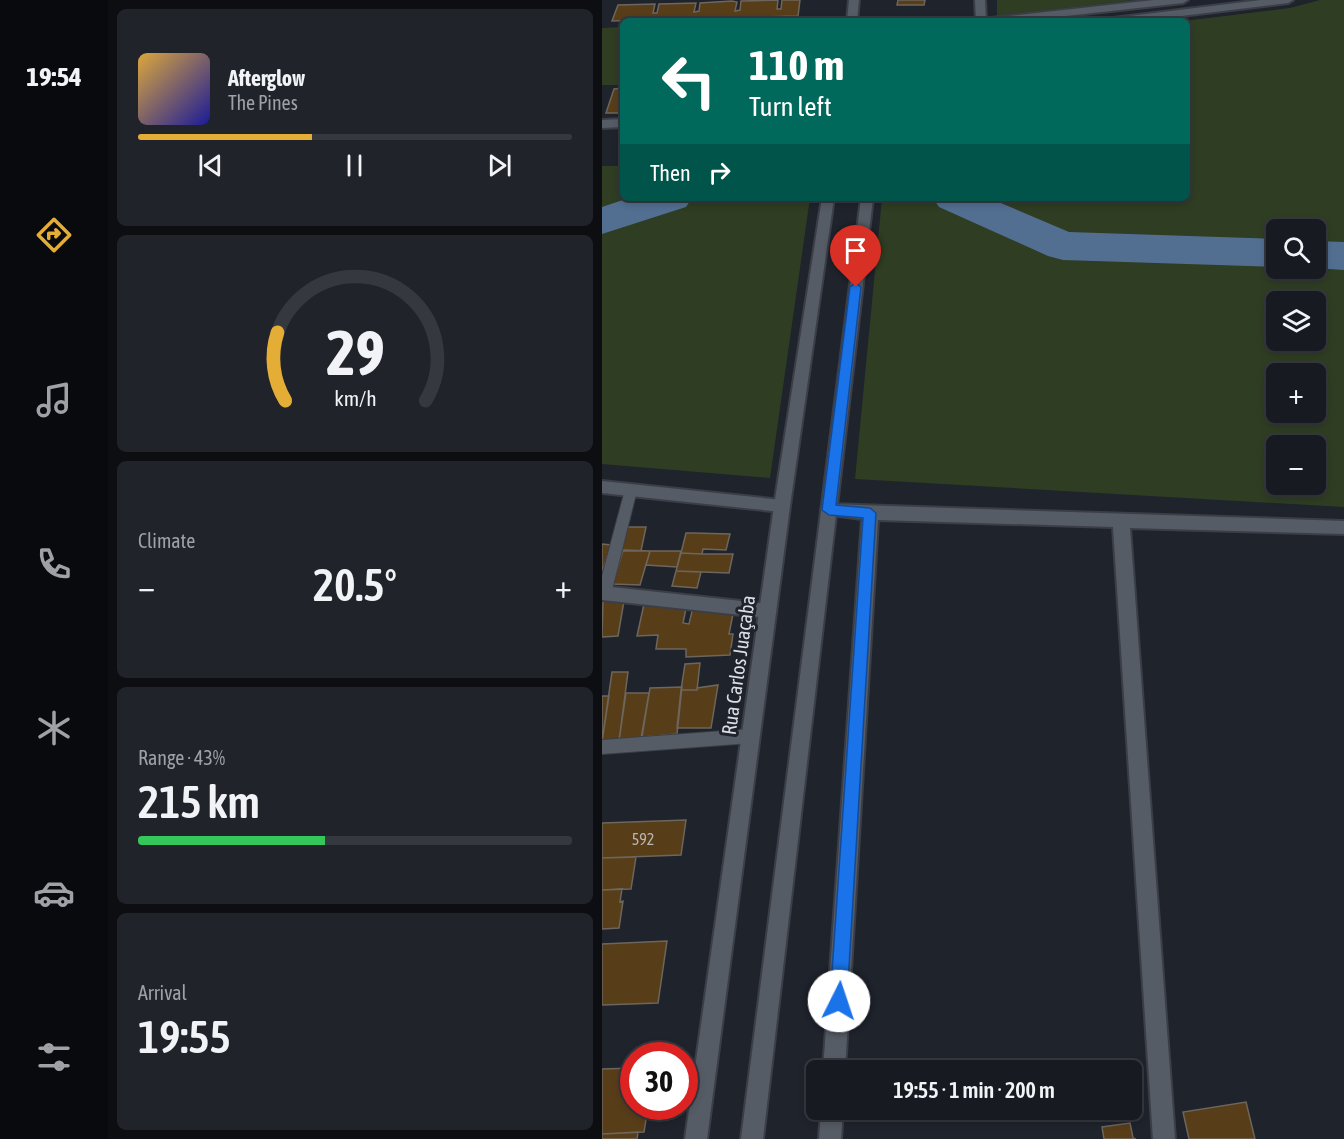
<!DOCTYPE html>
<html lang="en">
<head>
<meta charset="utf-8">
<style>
  :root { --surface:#171a21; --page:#20232a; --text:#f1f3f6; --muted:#9ea1a5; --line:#36383f; --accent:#e4ad35 }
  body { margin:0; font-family:"Asap Condensed",sans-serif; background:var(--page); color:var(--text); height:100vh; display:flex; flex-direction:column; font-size:22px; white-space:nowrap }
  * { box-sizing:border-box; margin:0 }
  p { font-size:20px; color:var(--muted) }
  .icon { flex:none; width:33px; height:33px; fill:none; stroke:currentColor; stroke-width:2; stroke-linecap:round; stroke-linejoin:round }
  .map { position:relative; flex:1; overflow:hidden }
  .sheet { display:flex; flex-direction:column; gap:9px; padding:9px; background:#0d0e12; width:494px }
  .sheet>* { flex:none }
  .banner { position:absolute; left:18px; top:18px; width:570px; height:183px; border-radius:9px; box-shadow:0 3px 9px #0003,0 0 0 2px var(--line); background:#00695c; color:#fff; overflow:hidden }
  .controls { position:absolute; left:664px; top:219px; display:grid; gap:12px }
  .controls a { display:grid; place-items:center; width:60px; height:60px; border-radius:9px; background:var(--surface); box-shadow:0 3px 9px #0003,0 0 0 2px var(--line); font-size:30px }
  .speed { position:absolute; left:18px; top:1042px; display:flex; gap:12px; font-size:30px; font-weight:700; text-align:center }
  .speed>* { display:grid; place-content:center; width:78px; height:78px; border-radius:50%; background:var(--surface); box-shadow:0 3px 9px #0003,0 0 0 2px var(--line); line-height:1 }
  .speed .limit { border:9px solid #d22; background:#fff; color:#111 }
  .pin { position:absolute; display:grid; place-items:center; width:51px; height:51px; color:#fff; margin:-62px -26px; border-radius:50% 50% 50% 0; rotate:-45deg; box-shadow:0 0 6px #0007 }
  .pin .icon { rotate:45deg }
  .me { position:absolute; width:66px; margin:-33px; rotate:4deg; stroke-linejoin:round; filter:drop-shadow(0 0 4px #0008) }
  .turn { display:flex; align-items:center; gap:21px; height:126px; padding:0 30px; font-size:27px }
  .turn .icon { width:78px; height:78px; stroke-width:2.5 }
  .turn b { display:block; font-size:42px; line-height:51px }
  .then { display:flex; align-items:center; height:57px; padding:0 30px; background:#0003; gap:12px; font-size:22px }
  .big { font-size:45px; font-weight:600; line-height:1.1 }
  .sheet .tile { flex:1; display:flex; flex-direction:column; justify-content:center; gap:9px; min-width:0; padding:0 21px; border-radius:9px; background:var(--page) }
  .sheet .dial { align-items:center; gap:0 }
  .dial svg { height:156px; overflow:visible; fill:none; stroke:var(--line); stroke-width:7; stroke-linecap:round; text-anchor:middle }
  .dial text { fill:var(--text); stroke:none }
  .song { display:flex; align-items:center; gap:18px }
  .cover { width:72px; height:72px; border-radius:9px; background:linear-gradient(135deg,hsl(40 70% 55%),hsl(240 70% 35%)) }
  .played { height:6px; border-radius:3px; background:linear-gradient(90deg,var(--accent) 40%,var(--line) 40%) }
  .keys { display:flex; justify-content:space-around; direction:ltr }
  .heat { display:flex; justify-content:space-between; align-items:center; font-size:33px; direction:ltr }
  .charge { height:9px; border-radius:4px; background:linear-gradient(90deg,#34c759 43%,var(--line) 0) }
  .trip { position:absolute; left:204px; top:1060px; width:336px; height:60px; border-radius:9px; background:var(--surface); box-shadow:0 3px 9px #0003,0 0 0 2px var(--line); font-weight:600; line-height:60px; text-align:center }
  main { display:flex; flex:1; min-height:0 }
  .menu { display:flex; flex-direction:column; width:108px; justify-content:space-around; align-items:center; background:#090a0d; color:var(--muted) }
  .menu .icon { width:42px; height:42px }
  .menu .current { color:var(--accent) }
  .menu b { font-size:27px; color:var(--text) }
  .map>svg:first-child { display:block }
  .green { fill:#2f3d23; fill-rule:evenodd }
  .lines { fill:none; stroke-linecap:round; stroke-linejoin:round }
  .river { fill:#526f91; fill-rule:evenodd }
  .building { fill:#583d19; stroke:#6d665c; stroke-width:1.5 }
  .service-casing { stroke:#3b3e46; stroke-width:2 }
  .minor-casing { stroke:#3b3e46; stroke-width:4 }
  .tertiary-casing { stroke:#3b3e46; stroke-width:4 }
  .service { fill:#565c65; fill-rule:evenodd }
  .minor { fill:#565c65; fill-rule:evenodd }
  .tertiary { fill:#565c65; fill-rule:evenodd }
  .route { fill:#1a73e8; stroke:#114b97; stroke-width:1.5 }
  .labels { text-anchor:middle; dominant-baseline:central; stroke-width:6; stroke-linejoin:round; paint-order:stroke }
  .number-label { font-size:16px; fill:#bab6b1 }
  .street-label { font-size:20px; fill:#dbdee4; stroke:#1f232c }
</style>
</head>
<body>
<main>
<nav class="menu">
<b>19:54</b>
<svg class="icon current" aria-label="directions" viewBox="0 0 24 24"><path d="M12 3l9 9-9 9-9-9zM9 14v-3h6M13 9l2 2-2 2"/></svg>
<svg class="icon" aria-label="music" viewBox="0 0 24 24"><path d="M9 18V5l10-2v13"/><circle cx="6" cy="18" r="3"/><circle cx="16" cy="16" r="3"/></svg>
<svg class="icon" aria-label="phone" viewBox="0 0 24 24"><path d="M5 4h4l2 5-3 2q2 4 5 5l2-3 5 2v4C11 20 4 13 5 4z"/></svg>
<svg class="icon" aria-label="climate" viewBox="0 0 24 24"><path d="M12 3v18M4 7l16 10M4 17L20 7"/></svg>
<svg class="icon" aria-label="car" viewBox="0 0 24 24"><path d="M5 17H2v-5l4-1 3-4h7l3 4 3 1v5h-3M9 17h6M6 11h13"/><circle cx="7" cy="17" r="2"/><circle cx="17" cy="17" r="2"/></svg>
<svg class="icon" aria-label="filters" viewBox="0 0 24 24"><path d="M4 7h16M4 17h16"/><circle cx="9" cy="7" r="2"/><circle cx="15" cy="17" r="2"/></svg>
</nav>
<section class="sheet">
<div class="tile">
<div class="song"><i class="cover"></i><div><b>Afterglow</b><p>The Pines</p></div></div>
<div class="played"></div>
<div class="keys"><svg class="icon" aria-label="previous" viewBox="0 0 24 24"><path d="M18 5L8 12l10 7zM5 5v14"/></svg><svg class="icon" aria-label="pause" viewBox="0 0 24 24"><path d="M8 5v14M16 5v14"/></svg><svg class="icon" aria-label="next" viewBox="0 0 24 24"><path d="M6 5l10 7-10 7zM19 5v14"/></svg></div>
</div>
<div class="tile dial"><svg viewBox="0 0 100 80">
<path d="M14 69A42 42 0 1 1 86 69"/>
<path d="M14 69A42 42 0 0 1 10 34" stroke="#e4ad35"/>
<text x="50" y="56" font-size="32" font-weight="700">29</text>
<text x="50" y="72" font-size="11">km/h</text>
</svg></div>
<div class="tile"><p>Climate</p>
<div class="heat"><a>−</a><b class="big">20.5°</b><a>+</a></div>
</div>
<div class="tile"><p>Range · 43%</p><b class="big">215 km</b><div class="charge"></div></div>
<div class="tile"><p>Arrival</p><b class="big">19:55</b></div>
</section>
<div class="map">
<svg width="743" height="1139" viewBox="0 0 743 1139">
  <rect width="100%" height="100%" fill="#1f232c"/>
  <path class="green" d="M395,0H532L395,16Z
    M718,0H742V507L253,479L280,198H585V21H582L688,8ZM675,230H714V268H675ZM675,302H714V340H675ZM675,374H714V412H675ZM675,446H714V484H675Z
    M21,27V85H0V28Z
    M0,166H21V198H208L168,478L0,464Z"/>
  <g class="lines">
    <path class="river" d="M27,198H90L84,207L0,234V207Z
      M331,198H387L467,232L675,239V267L461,260L446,256L337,207Z
      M714,241L743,242V270L712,268H714Z"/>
  </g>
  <path class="building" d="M176,0L175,9H179L180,0H198L196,16L10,21L16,5L53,4L51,13H55L57,4L94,3L92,12L97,11L98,3L130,1L135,2L133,11L138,10L139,1Z
    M296,0H323L322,5H295Z
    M21,88L19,113H4L12,89Z
    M24,527H44L39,551H19Z
    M84,533H91L128,534L124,550L101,549L100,554L79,553Z
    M0,544L9,545L0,572Z
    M21,550L48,551L38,585L11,584Z
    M48,551H79L75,567L44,565Z
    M79,553L100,554H131L127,573L74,571Z
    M74,571L99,572L95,588L70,586Z
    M1,601H22L16,636L0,637Z
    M42,604H85L81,623L87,624L91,607L132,609L127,634H131L128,655L84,657V649H54L56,635L35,636Z
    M98,663L95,690H79L83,664Z
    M10,672H26L17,741L0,742Z
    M116,685L109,728H75L79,690H95V688Z
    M80,687L75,734L40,737L48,688Z
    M24,693H47L39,739L17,741Z
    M0,696H7L0,742Z
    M84,820L79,855L0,858V823Z
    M34,857L29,889L0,890V858Z
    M20,889L18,902L21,901L17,928L0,929V890Z
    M65,941L56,1003L0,1005V944Z
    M31,1068L32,1107H46L42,1132L0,1134V1069Z
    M644,1102L653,1139H587L581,1112Z
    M528,1123L531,1138L534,1139H502L500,1127Z
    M36,1132L35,1139H0V1134Z"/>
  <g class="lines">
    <defs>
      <path id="service" d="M29,485L35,490L9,594L7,598L0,599V576L23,490Z
        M149,729L154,731L156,736L154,741L149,743L0,754V740Z"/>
      <path id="minor" d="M373,0H383L384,21H374Z
        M21,119V127L0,128V120Z
        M0,481L180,500L186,502L188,506L186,510L180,512L0,493Z
        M227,504L743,521V534L528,528L573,1139H551L511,527L276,520L243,1071H221L260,519L221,514L219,510L221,506Z
        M0,586L166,604L172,606L174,611L172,616L166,618L0,600Z
        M219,1110H241L239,1139H217Z"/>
      <path id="tertiary" d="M247,0H257L255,21H245Z
        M552,0H586L581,3L419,21H384L389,18Z
        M659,0H691L686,3L538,21H506L511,18Z
        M220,198H232L188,506L105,1139H83L172,506Z
        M259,198H271L161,1139H139Z"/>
    </defs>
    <use href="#service" class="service-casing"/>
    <use href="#minor" class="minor-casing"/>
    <use href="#tertiary" class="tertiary-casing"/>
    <use href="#service" class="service"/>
    <use href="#minor" class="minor"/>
    <use href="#tertiary" class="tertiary"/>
  </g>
  <path class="route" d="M254,283L259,287L234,505L268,508L274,513L245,1001L243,1007L237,1010L230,1007L228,1001L261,518L227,515L220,510L248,287Z"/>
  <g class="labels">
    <g class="number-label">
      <text x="41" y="839">592</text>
    </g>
    <g class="street-label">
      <text transform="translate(136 665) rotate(-82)">Rua Carlos Juaçaba</text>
    </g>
  </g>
</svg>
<div class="controls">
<a><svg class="icon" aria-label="search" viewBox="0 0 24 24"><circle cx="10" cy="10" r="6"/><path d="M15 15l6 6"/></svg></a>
<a><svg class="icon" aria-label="layers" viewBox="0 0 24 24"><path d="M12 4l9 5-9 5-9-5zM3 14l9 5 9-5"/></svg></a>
<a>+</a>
<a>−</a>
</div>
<div class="speed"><div class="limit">30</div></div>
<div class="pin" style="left:254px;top:287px;background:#d93025"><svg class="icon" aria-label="arrive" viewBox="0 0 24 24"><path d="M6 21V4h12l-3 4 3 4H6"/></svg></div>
<svg class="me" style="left:237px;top:1001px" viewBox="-20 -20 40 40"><circle r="19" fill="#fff"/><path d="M0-13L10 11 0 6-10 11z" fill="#1a73e8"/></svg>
<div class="trip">19:55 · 1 min · 200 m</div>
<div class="banner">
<div class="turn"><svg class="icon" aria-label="left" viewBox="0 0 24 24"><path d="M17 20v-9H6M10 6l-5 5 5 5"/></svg><div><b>110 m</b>Turn left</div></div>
<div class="then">Then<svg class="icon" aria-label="right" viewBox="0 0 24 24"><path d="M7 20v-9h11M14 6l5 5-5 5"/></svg></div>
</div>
</div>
</main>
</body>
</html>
